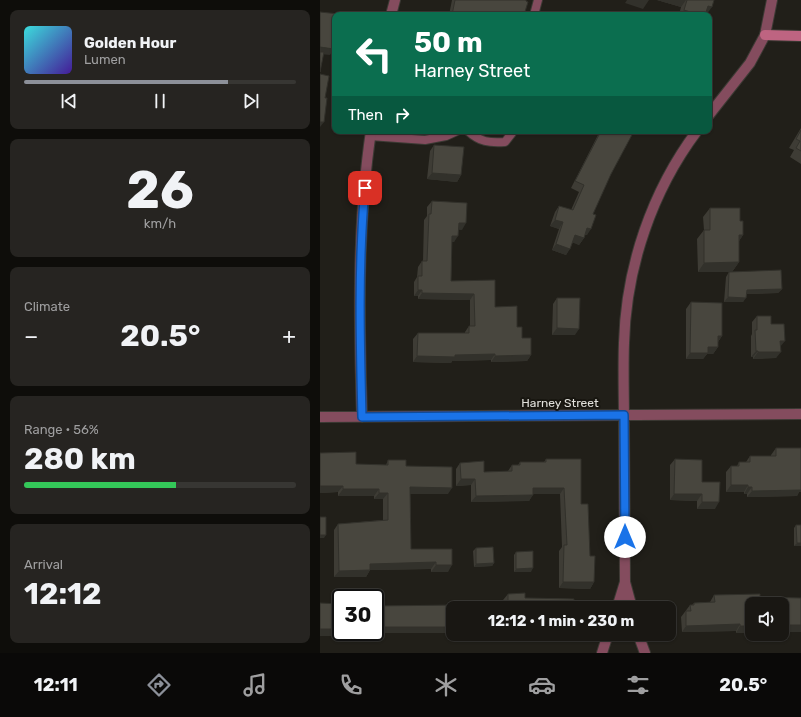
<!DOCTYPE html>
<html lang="en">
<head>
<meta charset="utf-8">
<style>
  :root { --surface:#191713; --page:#262421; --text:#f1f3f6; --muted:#9f9fa0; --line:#373633; --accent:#8c9099 }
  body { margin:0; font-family:Rubik,sans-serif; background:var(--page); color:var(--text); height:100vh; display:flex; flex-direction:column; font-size:15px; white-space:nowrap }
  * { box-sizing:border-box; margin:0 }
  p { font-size:13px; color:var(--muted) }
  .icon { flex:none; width:22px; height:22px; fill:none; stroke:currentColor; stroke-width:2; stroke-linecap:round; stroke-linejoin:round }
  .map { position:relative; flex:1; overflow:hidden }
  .side { display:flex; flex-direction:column; gap:10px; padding:10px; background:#0e0d0a; width:320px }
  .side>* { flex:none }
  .banner { position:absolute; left:12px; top:12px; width:380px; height:122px; border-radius:8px; box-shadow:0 1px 3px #0004,0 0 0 1px var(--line); background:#0b6e4f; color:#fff; overflow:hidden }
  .controls { position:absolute; left:425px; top:597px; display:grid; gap:8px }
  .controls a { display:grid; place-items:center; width:44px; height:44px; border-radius:8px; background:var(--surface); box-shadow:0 1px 3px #0004,0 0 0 1px var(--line); font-size:20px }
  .speed { position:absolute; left:12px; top:589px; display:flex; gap:8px; font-size:20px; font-weight:700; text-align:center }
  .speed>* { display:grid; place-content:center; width:52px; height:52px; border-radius:50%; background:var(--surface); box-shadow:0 1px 3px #0004,0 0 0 1px var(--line); line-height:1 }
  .speed .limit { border:2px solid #111; border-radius:6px; background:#fff; color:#111 }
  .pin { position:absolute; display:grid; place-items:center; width:34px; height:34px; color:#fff; margin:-17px; border-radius:8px; box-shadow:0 2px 6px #0006 }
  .me { position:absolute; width:44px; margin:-22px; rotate:0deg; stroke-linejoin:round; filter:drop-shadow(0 0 3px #0008) }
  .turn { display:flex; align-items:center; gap:14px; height:84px; padding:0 16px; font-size:18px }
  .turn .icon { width:52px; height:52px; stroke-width:2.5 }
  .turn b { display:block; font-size:28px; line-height:34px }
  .then { display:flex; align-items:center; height:38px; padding:0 16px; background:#0003; gap:8px; font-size:15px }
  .big { font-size:30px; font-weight:700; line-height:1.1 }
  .side .card { flex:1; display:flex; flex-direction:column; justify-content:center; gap:6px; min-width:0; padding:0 14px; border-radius:8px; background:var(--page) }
  .side .dial { align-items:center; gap:0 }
  .dial b { font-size:52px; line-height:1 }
  .song { display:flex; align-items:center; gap:12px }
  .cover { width:48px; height:48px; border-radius:6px; background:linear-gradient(135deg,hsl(180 70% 55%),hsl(260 70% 35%)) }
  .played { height:4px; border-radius:2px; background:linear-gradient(90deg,var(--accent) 75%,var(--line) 75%) }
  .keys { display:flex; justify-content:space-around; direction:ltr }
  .heat { display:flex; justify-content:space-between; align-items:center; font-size:22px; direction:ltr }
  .charge { height:6px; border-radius:3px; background:linear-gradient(90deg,#34c759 56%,var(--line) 0) }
  .trip { position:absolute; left:126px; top:601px; width:230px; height:40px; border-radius:8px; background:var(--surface); box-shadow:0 1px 3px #0004,0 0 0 1px var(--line); font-weight:700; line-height:40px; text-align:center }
  .menu { display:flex; height:64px; justify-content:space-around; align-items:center; background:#0a0908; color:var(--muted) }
  .menu .icon { width:28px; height:28px }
  .menu .selected { color:var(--accent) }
  .menu b { font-size:18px; color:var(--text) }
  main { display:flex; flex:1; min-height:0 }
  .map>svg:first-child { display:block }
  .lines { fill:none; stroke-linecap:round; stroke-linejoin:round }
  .service-casing { stroke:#3c3a34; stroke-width:10 }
  .minor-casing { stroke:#3c3a34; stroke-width:12 }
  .secondary-casing { stroke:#3c3a34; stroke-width:12 }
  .service { stroke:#844c5e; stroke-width:8 }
  .minor { stroke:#844c5e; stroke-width:10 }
  .secondary { stroke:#be6481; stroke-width:10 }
  .wall { fill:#3e3c35 }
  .shaded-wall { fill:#32312b }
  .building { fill:#48463e; stroke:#32312b }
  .route-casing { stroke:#114b97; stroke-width:10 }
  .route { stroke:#1a73e8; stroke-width:7 }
  .labels { text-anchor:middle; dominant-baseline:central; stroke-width:4; stroke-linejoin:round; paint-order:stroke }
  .street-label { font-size:12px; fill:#e1e0db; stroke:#181610 }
</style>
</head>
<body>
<main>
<section class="side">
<div class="card">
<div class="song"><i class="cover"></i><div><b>Golden Hour</b><p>Lumen</p></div></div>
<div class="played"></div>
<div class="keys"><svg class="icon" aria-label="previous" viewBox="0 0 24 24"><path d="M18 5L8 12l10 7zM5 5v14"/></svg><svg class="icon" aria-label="pause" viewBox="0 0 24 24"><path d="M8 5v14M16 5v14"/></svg><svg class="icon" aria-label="next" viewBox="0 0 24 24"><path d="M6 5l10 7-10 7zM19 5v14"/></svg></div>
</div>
<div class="card dial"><b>26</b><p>km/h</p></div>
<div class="card"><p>Climate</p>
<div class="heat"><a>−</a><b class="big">20.5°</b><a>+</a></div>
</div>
<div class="card"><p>Range · 56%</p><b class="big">280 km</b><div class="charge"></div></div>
<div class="card"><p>Arrival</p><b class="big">12:12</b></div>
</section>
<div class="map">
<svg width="481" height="653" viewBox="0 0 481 653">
  <rect width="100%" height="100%" fill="#211f19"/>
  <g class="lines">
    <defs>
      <path id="service" d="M214,15L218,0
        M148,131C160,142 169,143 185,142L192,133V131
        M50,136L105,140L126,136L137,131"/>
      <path id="minor" d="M71,15L75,0
        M389,115L430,63L445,35L452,0
        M0,417L481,414
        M42,417C39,322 37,225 51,131
        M297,608L305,582
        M312,608L305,582C305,529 304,477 304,424C304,397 303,370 304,343C306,267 332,191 377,131
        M318,634L325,653
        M282,653L288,634"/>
      <path id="secondary" d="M445,35L481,36"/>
    </defs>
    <use href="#service" class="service-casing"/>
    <use href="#minor" class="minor-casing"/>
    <use href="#secondary" class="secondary-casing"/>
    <use href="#service" class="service"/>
    <use href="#minor" class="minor"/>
    <use href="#secondary" class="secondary"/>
  </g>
  <path class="wall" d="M132,0H206L204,15H129Z
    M337,0H394L386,15H359L361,7Z
    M481,128V164L470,157L474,150L469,148Z
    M280,131H314L291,174L273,214L267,235H265L264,238L259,245L253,242L246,255L232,250L239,229L230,226L235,212L239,206L251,210L259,192L251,188Z
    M114,145L141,175L137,182L107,179L110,151Z
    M112,201L142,230L138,229L134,242H132L131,281L175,307L197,327L202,338L211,355L207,361L171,362V360L132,361L131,363L93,362V339L98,333H145V332L149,326H150V300L98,299V296H94V282L97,277L98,267L102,261H103L104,220L107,216V207Z
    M390,208L420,221L423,235L419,241V262L412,272H378L377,239L384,230L383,217Z
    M409,272L462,289L458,293L427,294L423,302H404L406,277Z
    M237,298L255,335H232L233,304Z
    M371,302L402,336L398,342V347L393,354H387L383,359H366V309Z
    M437,316L451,324L461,347L456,358L433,359V357H431V336L432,334V322Z
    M456,448H481V492H479L477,496L427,497V494H424V492H406V472L411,466H417L419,462H426L430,456H451V455Z
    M0,453L36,464L66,465L68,460L86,466L128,494H90L91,549H132L128,572H111V569L50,570L46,577H14V530L18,524L63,520V499H54V496H18V492L0,493Z
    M226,459L261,504L274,582L270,589L239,588V551L242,547L240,494H213L209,501L151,502V485L136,486V469L140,463L164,472L188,471L192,465H198L200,462H224Z
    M355,459L382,482L395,509H377V501L350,500V465Z
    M476,525L481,546H474V528Z
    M156,548L174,563L172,566L154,567L153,551Z
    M196,552L211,572H194V555Z
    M188,594L205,598L254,599L133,608V634H153H133V633H38L36,636H0V603L21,632L137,605L183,603V600Z
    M394,595L432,604V633H416V631L362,632L361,617L370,605H372L374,603L390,602Z
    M224,634H254L250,639H235V635Z"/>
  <path class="shaded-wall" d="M307,0H329L323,9L305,3Z
    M337,0H366L361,7Z
    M388,6L392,7L386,15H384Z
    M364,10L380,15H360Z
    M0,47L14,49L10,55L0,54Z
    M0,122H4L0,127Z
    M161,131H183L181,135L161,132Z
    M112,173L141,175L137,182L107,179Z
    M235,220L243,222L239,229L230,226Z
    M139,223H146L142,230L134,229Z
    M267,228L271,229L267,235L263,234Z
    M255,235L264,238L259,245L251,242Z
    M419,235H423L417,244Z
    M132,236H138L134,242H128Z
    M236,244L250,249L246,255L232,250Z
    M419,262L412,272H378L384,263Z
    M462,289L458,293L423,294L427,290Z
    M98,290H102L98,296H94Z
    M102,293L154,294L150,300L98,299Z
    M408,297L426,298L423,302H404Z
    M237,328L259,329L255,335H232Z
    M398,336H402L397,343Z
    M460,341H465L460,347Z
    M388,347H398L393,354H387L383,359H366L370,353Z
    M436,351H438L433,357H431Z
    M438,352H461L456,358L433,359Z
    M175,354L171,360L132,361L131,363L93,362L97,356Z
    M211,355L207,361L171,362L175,356Z
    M141,479H155L151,485L136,486Z
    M411,485H428L424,492H406Z
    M0,486H23L18,492L0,493Z
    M481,486V492H479L477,496L427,497L432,491Z
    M90,487L132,488L128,494H85Z
    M428,487H432L427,494H424Z
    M213,488H244L240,494H209Z
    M23,489H59L54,496H18Z
    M59,493H68L63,499H54Z
    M354,494H382L377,501L350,500Z
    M213,495L209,501L151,502L156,496Z
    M382,502H399L395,509H377Z
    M0,535H6L4,538H0Z
    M477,543H481V546H474Z
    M116,562L111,569L46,570L50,564Z
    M174,563L172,566L154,567L156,564Z
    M116,565H132L128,572H111Z
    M213,568L211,572H194L196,569Z
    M50,570L46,577H14L19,571Z
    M243,582H274L270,589L239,588Z
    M420,624L416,631L362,632L366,626Z
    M462,625H481V632H462Z
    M420,626H432V633H416Z
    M55,627H133V633H38L36,636H0V629H21V632H55Z
    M224,634H235V635Z
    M238,634H254L250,639H235Z"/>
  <path class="building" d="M135,0H206V1L208,2L204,15H177L172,14V15H132Z
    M367,0H394L392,7L388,6L385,15H380L364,10Z
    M0,12L19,14V15H15L14,49L0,47Z
    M0,52H4L0,72Z
    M0,74L9,76L5,98H7L4,122H0Z
    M481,130V151L476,148L480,141L476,139Z
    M281,131H314L291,174L273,214L276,215L271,229L267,228L264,238L255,235L250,249L236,244L243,222L235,220L239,206L253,210L264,185L255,181Z
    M114,145L144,147L141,175L112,173Z
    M112,201L147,203L146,223H139L138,236H132L131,281L175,280V307L197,306V327H202V338H211V355L175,356V354L135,355V357L97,356L98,333H149V326H155L154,294L102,293V290H98V276H102V261H107L109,214H111Z
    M390,208H420V221H423V235H419V262L384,263V230H390Z
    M461,270L462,289L427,290L426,298L408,297L409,272Z
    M237,298H260L259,329L237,328Z
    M371,302L402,303V336H398V347H388V353H370Z
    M437,316H451V324H464L465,341H460L461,352H438V351H436L435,330H437Z
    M456,448H481V490L432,491V487H428V485H411V466H419V462H430V456H456Z
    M36,452V464L68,465V460H86V466L132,467V488L90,487L91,549H132V565H116V562L50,564V570L19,571L18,524L68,520V493H59V489H23V486H0V453Z
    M226,459H261V504H268L270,556H275L274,582H243L244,545H247L244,488H213V495L156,496L155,479H141L140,463L164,461V472L192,471V465H200V462H226Z
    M355,459L382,460V482H400L399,502H382V494H354Z
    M0,517H6V535H0Z
    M476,525H481V543H477Z
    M173,547L174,563L156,564V548Z
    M213,551V568L196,569V552Z
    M205,593V598L254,599L253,608H133V627H55V606L137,605L188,603V594Z
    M440,594V597L481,598V625H462V604H432V626H420V624L366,626V611H371L370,605H374V603L395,602L394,595Z
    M0,603L21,604V629H0Z"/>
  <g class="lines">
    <defs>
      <path id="route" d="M45,188C38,264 40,341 42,417L304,415L305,537"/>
    </defs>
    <use href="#route" class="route-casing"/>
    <use href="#route" class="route"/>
  </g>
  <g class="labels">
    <g class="street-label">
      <text x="240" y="403">Harney Street</text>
    </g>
  </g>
</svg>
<div class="controls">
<a><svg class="icon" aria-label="sound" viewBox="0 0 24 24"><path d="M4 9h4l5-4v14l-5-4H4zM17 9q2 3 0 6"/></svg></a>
</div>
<div class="speed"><div class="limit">30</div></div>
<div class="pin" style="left:45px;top:188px;background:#d93025"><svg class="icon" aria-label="arrive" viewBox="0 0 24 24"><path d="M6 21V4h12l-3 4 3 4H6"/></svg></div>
<svg class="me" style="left:305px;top:537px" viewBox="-20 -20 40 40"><circle r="19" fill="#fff"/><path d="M0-13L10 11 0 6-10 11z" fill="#1a73e8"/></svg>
<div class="trip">12:12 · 1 min · 230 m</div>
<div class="banner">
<div class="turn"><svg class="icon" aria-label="left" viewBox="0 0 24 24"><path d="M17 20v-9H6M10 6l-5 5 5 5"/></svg><div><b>50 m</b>Harney Street</div></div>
<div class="then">Then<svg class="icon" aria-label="right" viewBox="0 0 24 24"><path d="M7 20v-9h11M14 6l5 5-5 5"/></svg></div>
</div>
</div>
</main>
<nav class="menu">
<b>12:11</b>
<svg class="icon selected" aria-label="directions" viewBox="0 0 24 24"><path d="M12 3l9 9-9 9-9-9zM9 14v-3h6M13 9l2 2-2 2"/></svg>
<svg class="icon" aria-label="music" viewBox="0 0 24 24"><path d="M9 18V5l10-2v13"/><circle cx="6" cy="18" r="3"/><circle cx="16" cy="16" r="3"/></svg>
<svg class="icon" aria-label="phone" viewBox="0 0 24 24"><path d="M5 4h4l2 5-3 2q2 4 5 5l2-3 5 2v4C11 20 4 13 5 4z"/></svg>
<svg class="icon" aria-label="climate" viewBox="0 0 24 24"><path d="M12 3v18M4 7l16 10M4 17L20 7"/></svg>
<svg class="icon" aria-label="car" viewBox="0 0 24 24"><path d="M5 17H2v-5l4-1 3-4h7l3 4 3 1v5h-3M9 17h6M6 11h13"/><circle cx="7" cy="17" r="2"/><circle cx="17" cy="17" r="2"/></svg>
<svg class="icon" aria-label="filters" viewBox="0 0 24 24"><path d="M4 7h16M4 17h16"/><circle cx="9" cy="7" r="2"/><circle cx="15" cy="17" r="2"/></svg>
<b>20.5°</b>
</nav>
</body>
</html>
